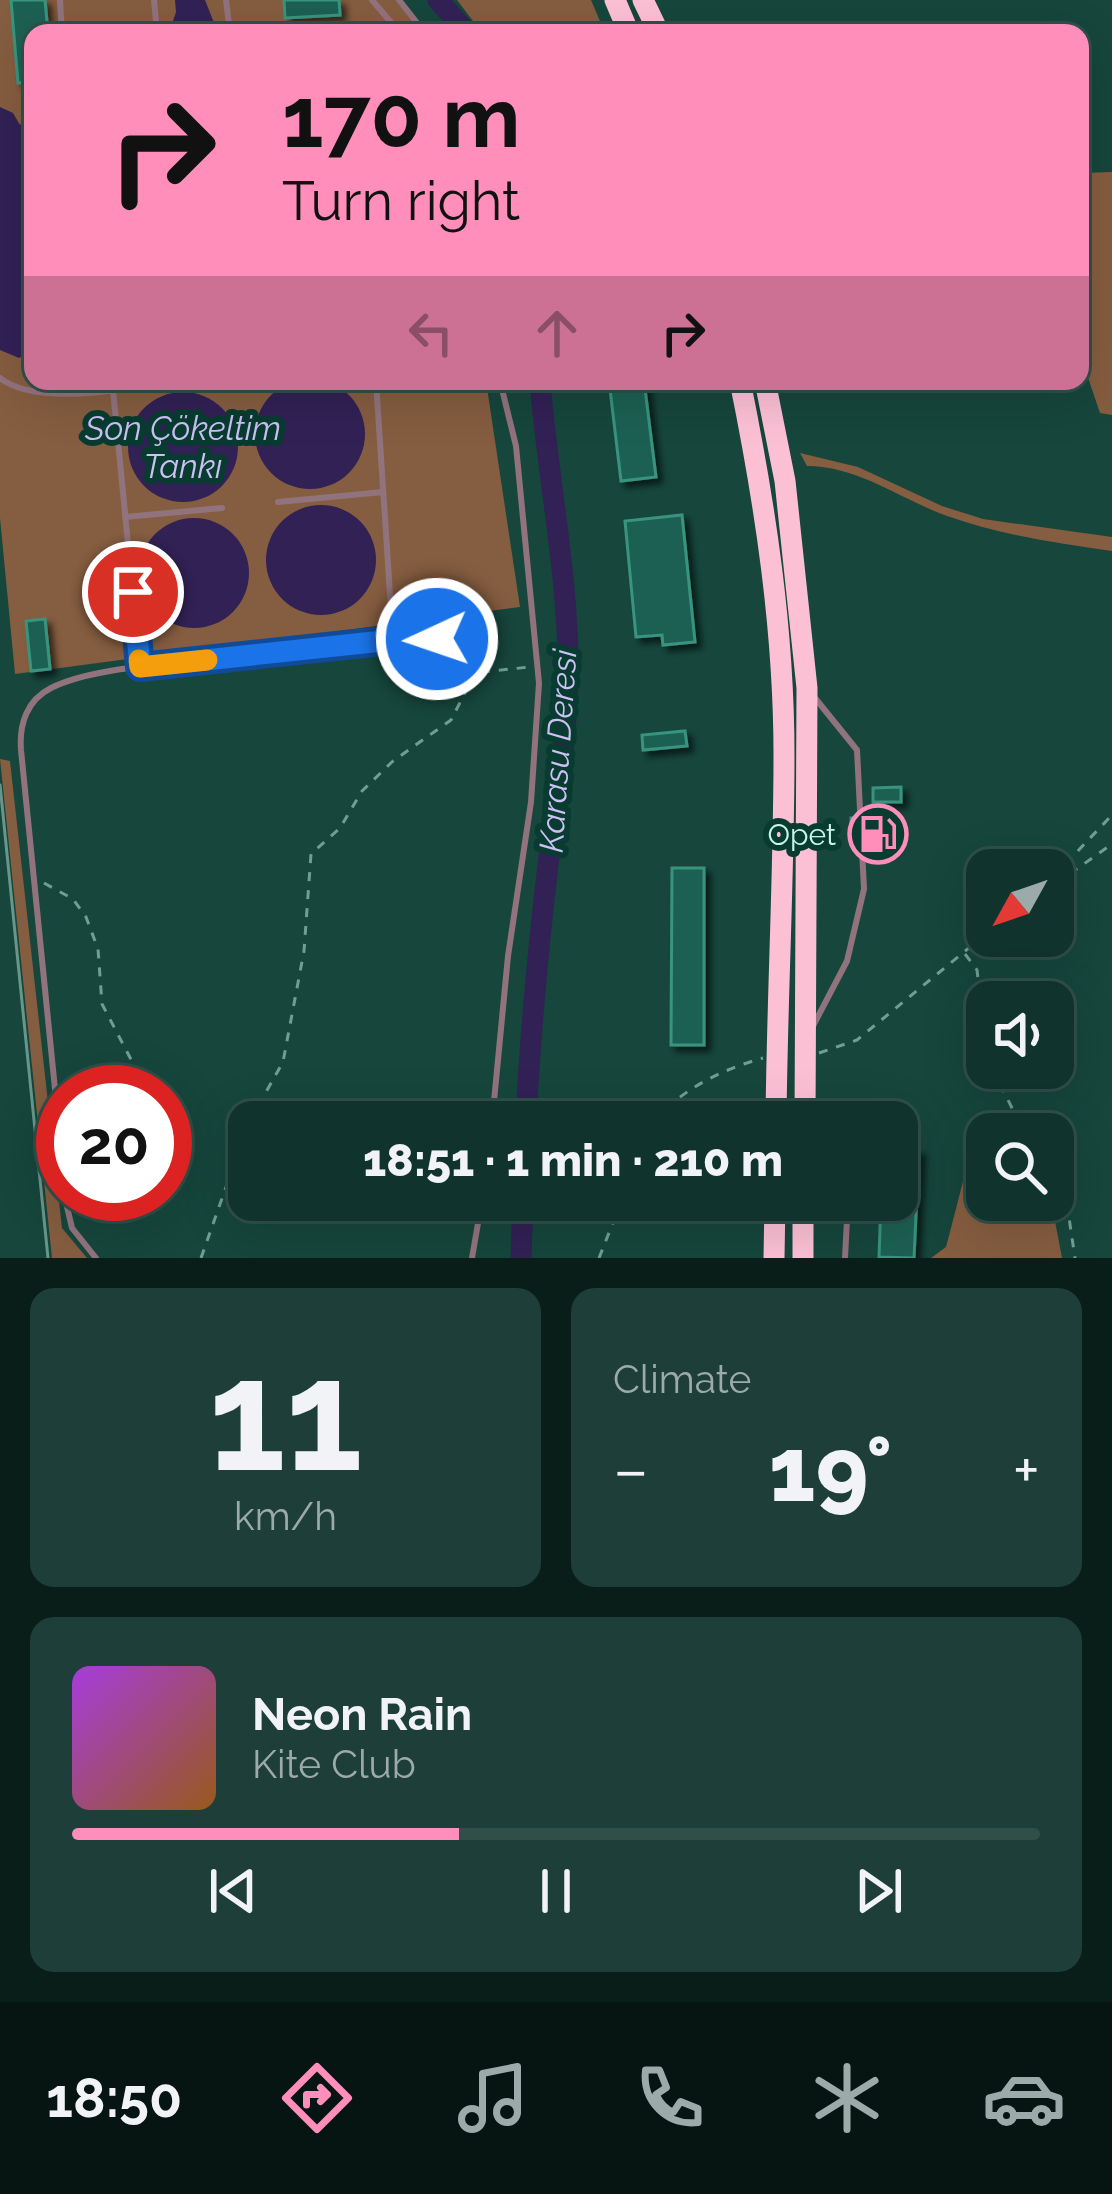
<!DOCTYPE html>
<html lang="en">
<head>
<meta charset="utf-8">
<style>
  :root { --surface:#10342d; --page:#1e3f39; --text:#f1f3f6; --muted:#9caaaa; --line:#304f49; --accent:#ff8eba }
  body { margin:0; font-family:Raleway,sans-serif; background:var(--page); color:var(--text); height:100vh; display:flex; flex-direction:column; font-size:45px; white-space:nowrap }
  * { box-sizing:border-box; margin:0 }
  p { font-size:39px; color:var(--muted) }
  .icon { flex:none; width:66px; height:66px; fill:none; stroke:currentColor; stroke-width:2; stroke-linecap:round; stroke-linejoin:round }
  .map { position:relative; height:1258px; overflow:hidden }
  .sheet { display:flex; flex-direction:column; gap:30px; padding:30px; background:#091d19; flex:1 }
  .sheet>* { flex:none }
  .top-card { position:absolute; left:24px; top:24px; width:1065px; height:366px; border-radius:24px; box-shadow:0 12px 48px #0002,0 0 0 3px var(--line); background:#ff8eba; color:#111; overflow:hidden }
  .needle { width:78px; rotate:230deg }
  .buttons { position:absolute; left:966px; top:849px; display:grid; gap:24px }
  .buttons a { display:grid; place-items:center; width:108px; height:108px; border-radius:24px; background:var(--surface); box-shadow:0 12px 48px #0002,0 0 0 3px var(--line); font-size:60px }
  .speed { position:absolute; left:36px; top:1065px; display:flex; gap:24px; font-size:60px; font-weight:700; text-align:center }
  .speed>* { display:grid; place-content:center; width:156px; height:156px; border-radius:50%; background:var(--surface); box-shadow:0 12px 48px #0002,0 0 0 3px var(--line); line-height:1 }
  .speed .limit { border:18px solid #d22; background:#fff; color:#111 }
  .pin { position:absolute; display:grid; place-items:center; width:102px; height:102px; color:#fff; margin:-51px; border:6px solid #fff; border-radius:50%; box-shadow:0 3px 12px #0007 }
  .me { position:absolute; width:132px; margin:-66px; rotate:267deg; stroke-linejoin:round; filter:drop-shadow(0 0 9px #0008) }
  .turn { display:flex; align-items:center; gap:42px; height:252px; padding:0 60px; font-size:54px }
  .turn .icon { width:156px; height:156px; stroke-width:2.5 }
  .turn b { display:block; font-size:84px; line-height:102px }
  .lanes { display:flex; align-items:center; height:114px; padding:0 60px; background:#0003; justify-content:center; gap:60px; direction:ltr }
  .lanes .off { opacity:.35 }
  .big { font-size:90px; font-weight:800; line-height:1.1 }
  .sheet .widget { flex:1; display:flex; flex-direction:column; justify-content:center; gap:18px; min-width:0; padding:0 42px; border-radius:24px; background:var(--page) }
  .sheet .dial { align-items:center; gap:0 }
  .dial b { font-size:156px; line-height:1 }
  .song { display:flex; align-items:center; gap:36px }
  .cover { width:144px; height:144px; border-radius:18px; background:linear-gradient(135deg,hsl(280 70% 55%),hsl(30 70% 35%)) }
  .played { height:12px; border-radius:6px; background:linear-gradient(90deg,var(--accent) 40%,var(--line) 40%) }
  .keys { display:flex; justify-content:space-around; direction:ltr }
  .heat { display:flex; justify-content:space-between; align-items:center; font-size:66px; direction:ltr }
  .sheet .tiles { flex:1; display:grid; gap:30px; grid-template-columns:1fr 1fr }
  .widget:last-child { grid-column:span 2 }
  .trip { position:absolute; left:228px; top:1101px; width:690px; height:120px; border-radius:24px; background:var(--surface); box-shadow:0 12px 48px #0002,0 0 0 3px var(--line); font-weight:800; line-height:120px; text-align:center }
  .menu { display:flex; height:192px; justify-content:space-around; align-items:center; background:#061512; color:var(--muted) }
  .menu .icon { width:84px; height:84px }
  .menu .selected { color:var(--accent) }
  .menu b { font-size:54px; color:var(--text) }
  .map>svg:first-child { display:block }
  .green { fill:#855d40 }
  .water { fill:#322155 }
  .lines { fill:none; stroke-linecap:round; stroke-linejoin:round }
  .river { stroke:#322155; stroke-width:21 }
  .building { fill:#1b6153; stroke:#38947f; stroke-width:3; filter:url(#shadow) }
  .path { stroke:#719e93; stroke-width:3; stroke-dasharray:9 9; stroke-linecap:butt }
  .lane { stroke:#91737d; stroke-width:6 }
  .highway { stroke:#fcc0d5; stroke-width:21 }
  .rail { stroke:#69968b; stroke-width:3 }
  .route-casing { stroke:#114b97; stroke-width:30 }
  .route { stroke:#1a73e8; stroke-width:21 }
  .slow { stroke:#f59e0b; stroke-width:21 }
  .labels { text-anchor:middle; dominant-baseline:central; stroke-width:12; stroke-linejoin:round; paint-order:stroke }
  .poi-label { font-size:30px; fill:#caf4e8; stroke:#083c31; text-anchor:end }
  .water-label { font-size:33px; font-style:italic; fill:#cdc0f4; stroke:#083c31 }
</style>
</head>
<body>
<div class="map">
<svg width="1112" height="1258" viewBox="0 0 1112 1258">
  <defs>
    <filter id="shadow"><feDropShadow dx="5.5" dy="5.5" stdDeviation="3" flood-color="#0009"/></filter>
  </defs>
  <rect width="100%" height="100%" fill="#16463c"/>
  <path class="green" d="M0,0H398L422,33H33V381H486L520,607L15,674L0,518Z
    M457,0H591L605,33H482Z
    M1112,172V415L1100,413L1080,354V173Z
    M800,453L858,467L942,506L983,519L1112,537V551C1056,543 1001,535 947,516C900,499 858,466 807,466Z
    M0,759L10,761L62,1228L87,1258H52Z
    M987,1155V1200H1051L1062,1258H931L946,1247L966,1170Z"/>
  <path class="water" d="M175,0H205L218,33H169L176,12Z
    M33,105V351L19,358L0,350V107L13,113L20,125Z
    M255 434a55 55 0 1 1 110 0a55 55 0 1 1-110 0Z
    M128 447a55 55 0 1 1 110 0a55 55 0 1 1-110 0Z
    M266 560a55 55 0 1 1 110 0a55 55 0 1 1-110 0Z
    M139 573a55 55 0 1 1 110 0a55 55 0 1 1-110 0Z"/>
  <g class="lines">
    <path class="river" d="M438,0L467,33
      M526,1122C530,1037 538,950 548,865C556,804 566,744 568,683C570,581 548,482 540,381
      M521,1258L523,1200"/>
  </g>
  <path class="building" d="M11,0H45L48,33H33V81L18,83Z
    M284,0H339L340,15L285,18Z
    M609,381H644L656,477L621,481Z
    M682,515L695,642L663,645L662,635L636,637L625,521Z
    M45,619L50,669L31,671L26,621Z
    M685,731L687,746L643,750L642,735Z
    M901,787V802H873V788Z
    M893,817V844L852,845L851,818Z
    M672,868H704V1045H671Z
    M897,1149L919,1150L914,1258L879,1257L881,1200H897Z"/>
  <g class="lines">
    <path class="path" d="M1053,877L1112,815
      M1053,880L1071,873L1112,844
      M44,883L73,899L86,917L98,949L102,1004L148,1092
      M965,954L977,970L987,1056
      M819,1053L857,1040L987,933
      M992,1068L1025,1134
      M165,1104L186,1115L191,1124L183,1134L165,1135
      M249,1122L283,1062L304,951L311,854L340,828L362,791L393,761L451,720L466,691V674L529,667
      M654,1122C681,1089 723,1069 763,1058
      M1053,1171L1064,1184L1075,1258
      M201,1258L248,1125
      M599,1258L622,1200"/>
    <path class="lane" d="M60,0L62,33
      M154,0L157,33
      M226,0L230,33
      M372,0L400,33
      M399,0L425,33
      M717,33L730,29L731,33
      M0,378C38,408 135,387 182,381
      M376,381L393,640
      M113,390L140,667
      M278,502L383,492
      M125,517L222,508
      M813,1026L847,961L864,889L857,750L815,698
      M492,1122L508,956L531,802L539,683L516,446L500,381
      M63,1169L21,750C19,724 27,700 51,688C87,670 147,666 187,662C285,651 383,641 482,638
      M64,1194L72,1228L96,1258
      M472,1258L482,1200
      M845,1258L848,1200"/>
    <path class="highway" d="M615,0L629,33
      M643,0L659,33
      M740,381C765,504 784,629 784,755C784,877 777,1000 776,1122
      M765,381L785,481L807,688L805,1122
      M774,1258L775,1200
      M803,1258V1200"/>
    <path class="rail" d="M0,785L48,1258"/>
  </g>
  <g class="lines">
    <defs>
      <path id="route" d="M133,592L140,667L392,640L437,639"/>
    </defs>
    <use href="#route" class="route-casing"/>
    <use href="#route" class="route"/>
    <path class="slow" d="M139,660L140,667L207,660"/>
  </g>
  <defs>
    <symbol id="fuel-ring" viewBox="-11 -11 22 22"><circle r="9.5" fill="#083c31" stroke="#ff8eba" stroke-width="1.5"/><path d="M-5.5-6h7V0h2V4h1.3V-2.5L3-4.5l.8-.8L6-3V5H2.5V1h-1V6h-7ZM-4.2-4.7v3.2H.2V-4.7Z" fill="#ff8eba"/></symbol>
  </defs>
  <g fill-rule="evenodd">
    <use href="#fuel-ring" x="845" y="801" width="66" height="66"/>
  </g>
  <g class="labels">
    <g class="poi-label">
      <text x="836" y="834">Opet</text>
    </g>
    <g class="water-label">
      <text x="183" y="428">Son Çökeltim<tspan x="183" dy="38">Tankı</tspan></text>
      <text transform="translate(558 751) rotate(-86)">Karasu Deresi</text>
    </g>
  </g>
</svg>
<div class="buttons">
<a><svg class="needle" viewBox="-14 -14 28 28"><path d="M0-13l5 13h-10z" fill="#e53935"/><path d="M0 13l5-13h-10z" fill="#9caaaa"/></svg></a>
<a><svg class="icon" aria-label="sound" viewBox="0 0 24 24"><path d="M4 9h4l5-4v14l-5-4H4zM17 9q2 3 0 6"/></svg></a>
<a><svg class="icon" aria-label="search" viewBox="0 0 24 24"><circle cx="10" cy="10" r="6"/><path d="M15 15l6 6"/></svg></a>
</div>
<div class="speed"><div class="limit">20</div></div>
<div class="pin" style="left:133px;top:592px;background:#d93025"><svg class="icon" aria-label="arrive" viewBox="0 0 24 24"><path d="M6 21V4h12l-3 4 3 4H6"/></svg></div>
<svg class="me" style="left:437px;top:639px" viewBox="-20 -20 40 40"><circle r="17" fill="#1a73e8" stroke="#fff" stroke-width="3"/><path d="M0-11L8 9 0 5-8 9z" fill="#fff"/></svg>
<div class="trip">18:51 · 1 min · 210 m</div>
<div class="top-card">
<div class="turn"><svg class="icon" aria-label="right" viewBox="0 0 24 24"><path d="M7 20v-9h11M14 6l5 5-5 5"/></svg><div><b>170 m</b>Turn right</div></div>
<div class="lanes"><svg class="icon off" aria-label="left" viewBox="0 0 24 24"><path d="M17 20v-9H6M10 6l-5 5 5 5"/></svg><svg class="icon off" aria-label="ahead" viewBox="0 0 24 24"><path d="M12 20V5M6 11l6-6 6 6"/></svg><svg class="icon" aria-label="right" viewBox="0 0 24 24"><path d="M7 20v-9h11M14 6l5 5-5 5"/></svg></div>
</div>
</div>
<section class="sheet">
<div class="tiles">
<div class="widget dial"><b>11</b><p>km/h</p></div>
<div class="widget"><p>Climate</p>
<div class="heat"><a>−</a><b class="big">19°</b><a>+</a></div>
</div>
<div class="widget">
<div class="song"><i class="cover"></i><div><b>Neon Rain</b><p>Kite Club</p></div></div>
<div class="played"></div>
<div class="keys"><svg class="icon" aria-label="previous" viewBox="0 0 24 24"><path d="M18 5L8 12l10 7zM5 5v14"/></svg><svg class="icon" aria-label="pause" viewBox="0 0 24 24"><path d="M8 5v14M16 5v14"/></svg><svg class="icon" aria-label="next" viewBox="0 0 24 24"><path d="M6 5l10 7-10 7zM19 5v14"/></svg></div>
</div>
</div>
</section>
<nav class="menu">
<b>18:50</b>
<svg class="icon selected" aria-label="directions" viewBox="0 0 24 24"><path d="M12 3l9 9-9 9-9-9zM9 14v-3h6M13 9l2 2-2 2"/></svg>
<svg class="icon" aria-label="music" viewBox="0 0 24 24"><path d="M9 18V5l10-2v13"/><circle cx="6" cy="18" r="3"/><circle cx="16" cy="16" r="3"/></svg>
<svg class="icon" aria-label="phone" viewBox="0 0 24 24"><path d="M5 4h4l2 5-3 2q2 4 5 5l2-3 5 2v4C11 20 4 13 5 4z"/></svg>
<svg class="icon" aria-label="climate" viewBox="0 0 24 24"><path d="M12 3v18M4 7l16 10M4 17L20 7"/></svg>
<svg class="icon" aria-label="car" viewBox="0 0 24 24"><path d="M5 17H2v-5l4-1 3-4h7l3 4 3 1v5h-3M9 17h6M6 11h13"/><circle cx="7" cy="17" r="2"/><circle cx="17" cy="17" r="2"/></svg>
</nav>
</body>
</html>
